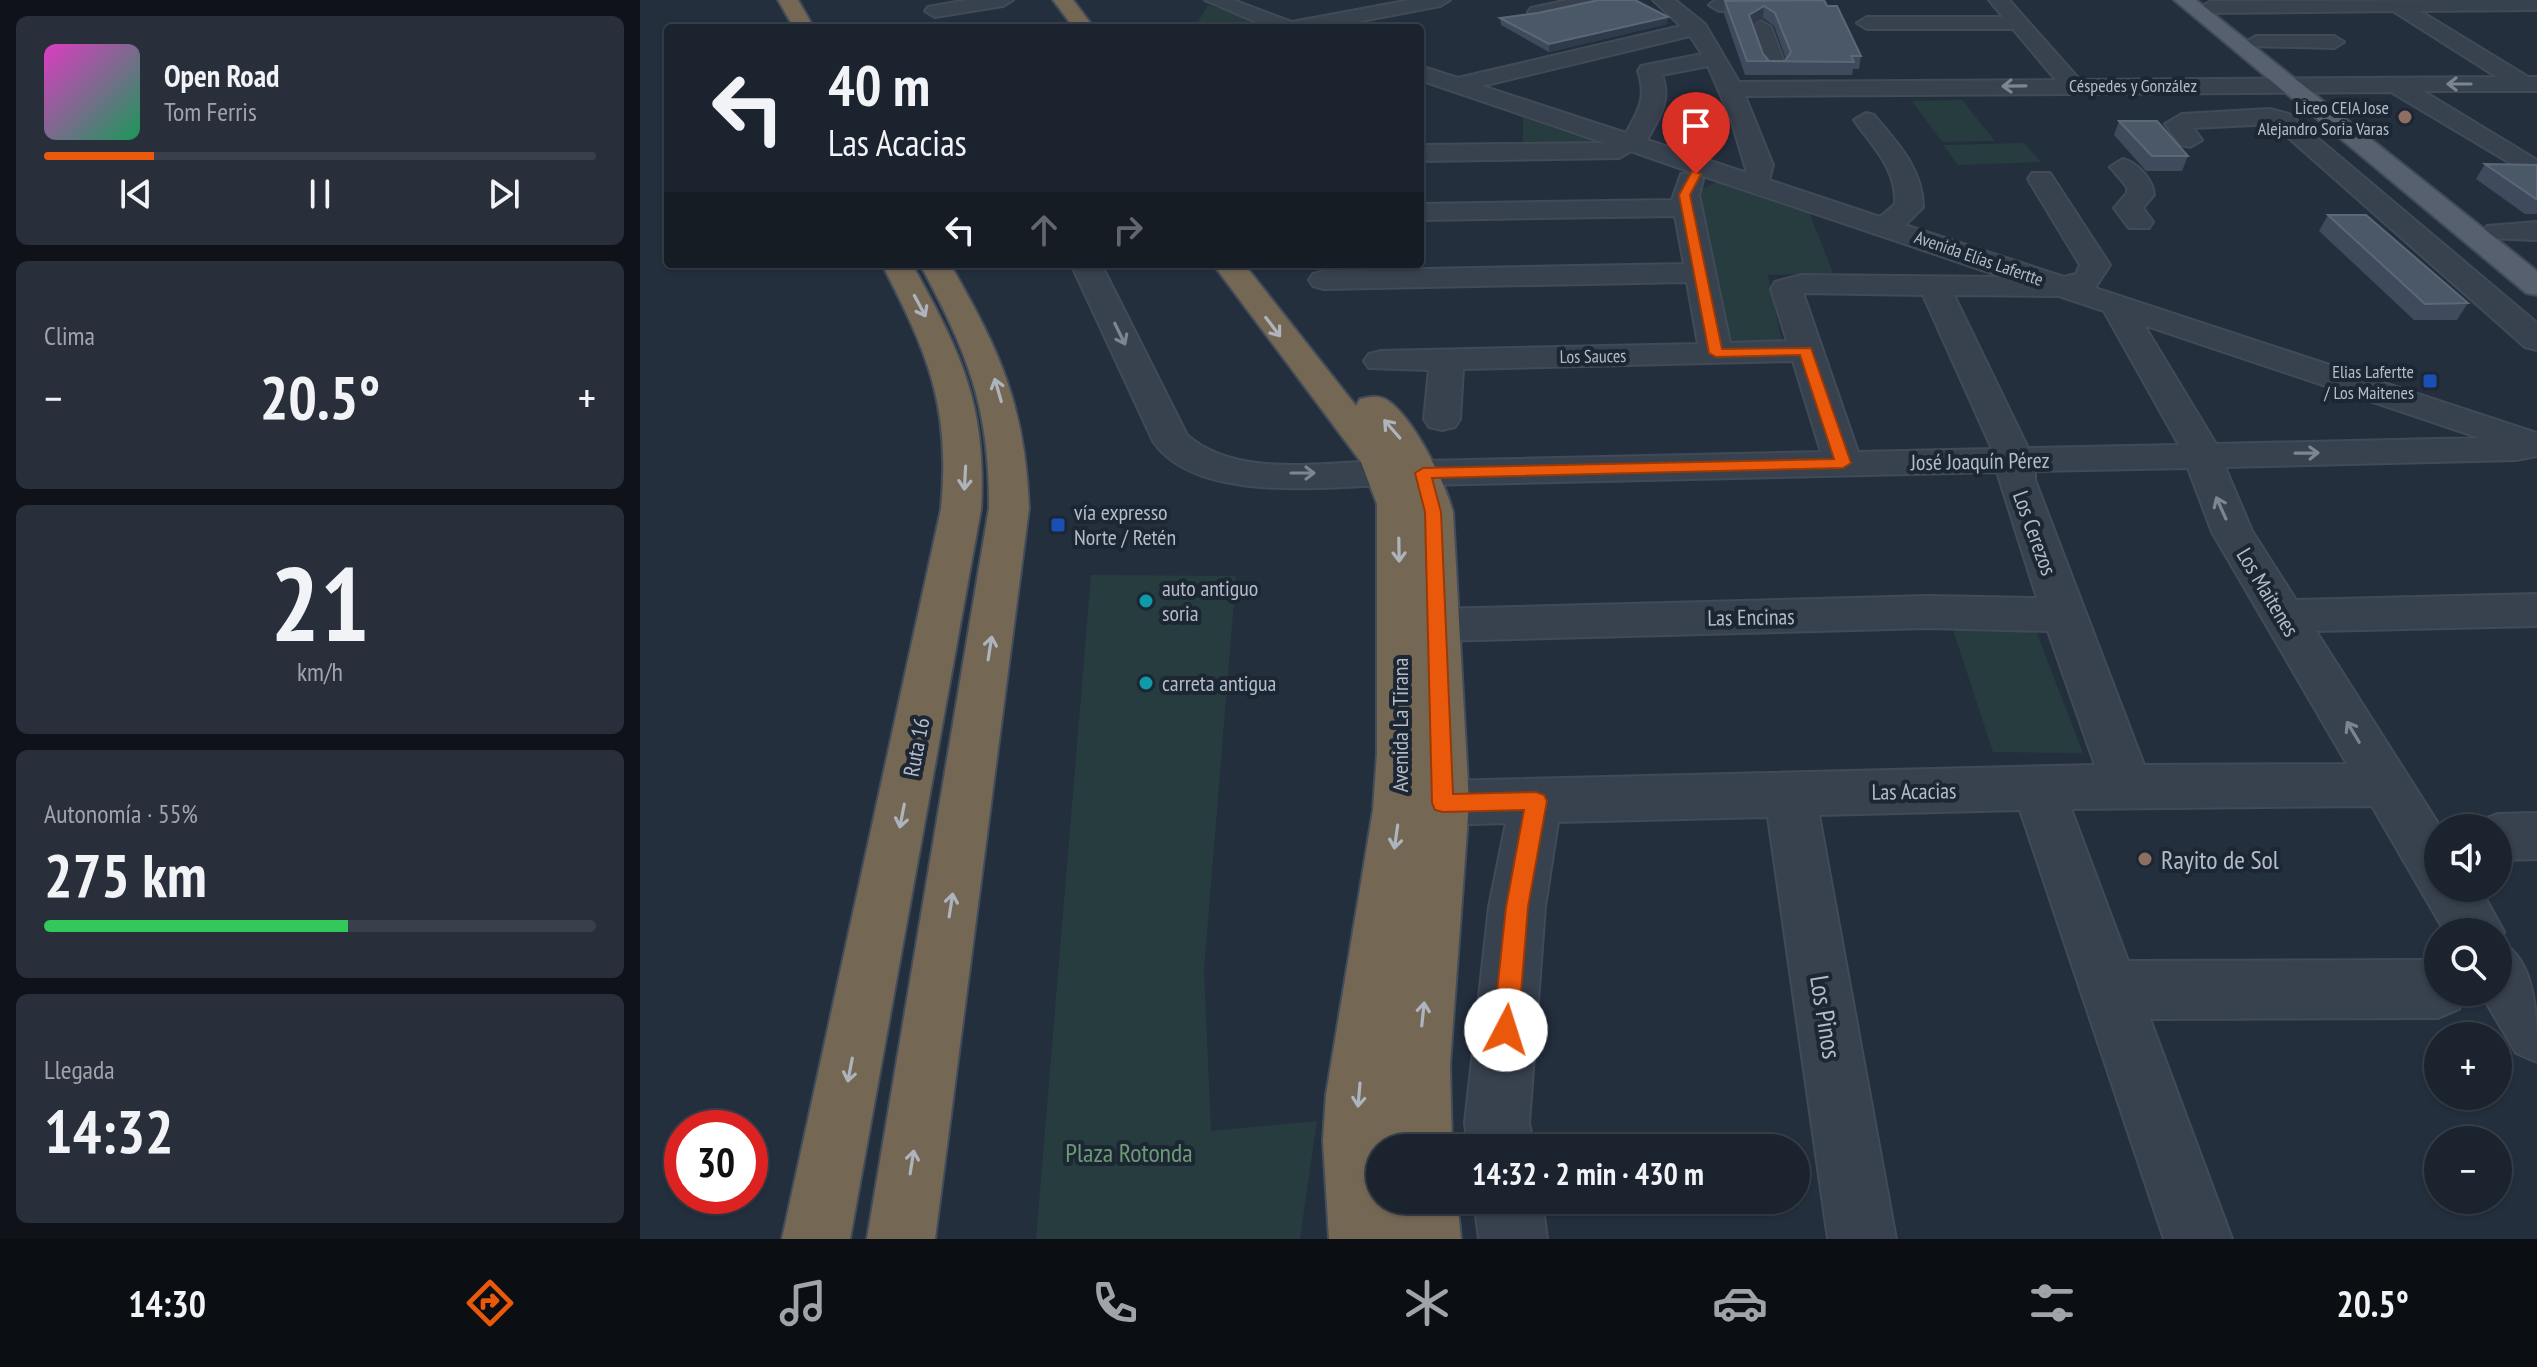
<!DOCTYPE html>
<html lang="es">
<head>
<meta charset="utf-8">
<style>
  :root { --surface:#1b232e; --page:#282f3a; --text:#f1f3f6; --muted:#a0a4aa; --line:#39404a; --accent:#ea580c }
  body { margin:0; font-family:"PT Sans Narrow",sans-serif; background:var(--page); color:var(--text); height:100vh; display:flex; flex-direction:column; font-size:30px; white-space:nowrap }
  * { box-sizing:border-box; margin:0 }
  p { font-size:26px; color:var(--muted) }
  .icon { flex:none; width:44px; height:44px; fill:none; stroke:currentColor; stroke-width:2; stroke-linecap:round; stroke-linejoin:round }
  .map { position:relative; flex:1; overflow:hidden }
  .panel { display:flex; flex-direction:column; gap:16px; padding:16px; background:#0f1319; width:640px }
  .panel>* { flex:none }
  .guide { position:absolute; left:24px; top:24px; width:760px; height:244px; border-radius:8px; box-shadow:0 2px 6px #0004,0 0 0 2px var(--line); background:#1b232e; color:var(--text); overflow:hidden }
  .fabs { position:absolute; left:1784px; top:814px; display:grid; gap:16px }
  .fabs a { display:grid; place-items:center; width:88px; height:88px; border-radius:50%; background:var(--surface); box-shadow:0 2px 6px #0004,0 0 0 2px var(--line); font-size:40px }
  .speed { position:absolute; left:24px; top:1110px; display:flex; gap:16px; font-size:40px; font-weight:700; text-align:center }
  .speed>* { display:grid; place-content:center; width:104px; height:104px; border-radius:50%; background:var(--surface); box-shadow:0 2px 6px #0004,0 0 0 2px var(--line); line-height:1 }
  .speed .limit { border:12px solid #d22; background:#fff; color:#111 }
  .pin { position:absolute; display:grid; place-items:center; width:68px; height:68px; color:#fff; margin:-82px -34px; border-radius:50% 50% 50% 0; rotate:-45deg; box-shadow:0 0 8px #0007 }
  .pin .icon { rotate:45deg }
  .me { position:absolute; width:88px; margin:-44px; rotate:5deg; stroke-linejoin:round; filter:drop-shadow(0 0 6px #0008) }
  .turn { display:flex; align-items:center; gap:28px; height:168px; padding:0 32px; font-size:36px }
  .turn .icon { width:104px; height:104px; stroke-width:2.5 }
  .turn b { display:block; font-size:56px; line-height:68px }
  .lanes { display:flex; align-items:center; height:76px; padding:0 32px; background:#0003; justify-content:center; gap:40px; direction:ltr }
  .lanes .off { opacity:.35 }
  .big { font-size:60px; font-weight:700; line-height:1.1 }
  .panel .tile { flex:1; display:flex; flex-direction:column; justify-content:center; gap:12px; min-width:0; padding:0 28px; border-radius:12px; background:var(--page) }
  .panel .dial { align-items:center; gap:0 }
  .dial b { font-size:104px; line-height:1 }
  .song { display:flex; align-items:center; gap:24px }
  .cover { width:96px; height:96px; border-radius:12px; background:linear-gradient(135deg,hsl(310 70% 55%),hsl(150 70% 35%)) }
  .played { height:8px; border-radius:4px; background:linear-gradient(90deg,var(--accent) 20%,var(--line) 20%) }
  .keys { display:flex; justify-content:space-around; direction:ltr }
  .heat { display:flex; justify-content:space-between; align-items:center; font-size:44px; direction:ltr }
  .charge { height:12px; border-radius:6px; background:linear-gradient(90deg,#34c759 55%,var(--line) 0) }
  .trip { position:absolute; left:726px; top:1134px; width:444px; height:80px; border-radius:40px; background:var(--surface); box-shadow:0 2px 6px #0004,0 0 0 2px var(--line); font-weight:700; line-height:80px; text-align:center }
  .dock { display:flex; height:128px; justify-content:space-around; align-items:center; background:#0b0e12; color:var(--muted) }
  .dock .icon { width:56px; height:56px }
  .dock .active { color:var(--accent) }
  .dock b { font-size:36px; color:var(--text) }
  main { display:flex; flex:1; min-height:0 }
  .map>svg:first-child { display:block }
  .green { fill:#263c3f }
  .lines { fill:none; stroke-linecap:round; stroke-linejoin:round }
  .minor-casing { stroke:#414a57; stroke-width:4 }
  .major-casing { stroke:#414a57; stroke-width:4 }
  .highway-casing { stroke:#434c59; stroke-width:4 }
  .minor { fill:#38414e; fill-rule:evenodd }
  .major { fill:#56606e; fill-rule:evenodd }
  .highway { fill:#746855; fill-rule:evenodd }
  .wall { fill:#3f4b5c; fill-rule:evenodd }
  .shaded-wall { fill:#2f3b4b }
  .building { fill:#4b5868; stroke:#5c6777; stroke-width:2; fill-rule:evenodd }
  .oneway { stroke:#7c8592 }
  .oneway2 { stroke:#aeb4bd }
  .route { fill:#ea580c; stroke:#983908; stroke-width:2 }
  .education-dot { fill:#8d6e63; stroke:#1d2633; stroke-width:3 }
  .transit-dot { fill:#1a4fb4; stroke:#1d2633; stroke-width:3 }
  .culture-dot { fill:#0f9aa8; stroke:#1d2633; stroke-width:3 }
  .labels { text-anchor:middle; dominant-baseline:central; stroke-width:8; stroke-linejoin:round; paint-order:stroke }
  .far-street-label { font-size:18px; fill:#b4bcc9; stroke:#1d2633 }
  .far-poi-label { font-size:18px; fill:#b4bcc9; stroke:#1d2633; text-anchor:end }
  .street-label { font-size:22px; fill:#b4bcc9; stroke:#1d2633 }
  .poi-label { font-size:22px; fill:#b4bcc9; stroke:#1d2633; text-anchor:start }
  .near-poi-label { font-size:26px; fill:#b4bcc9; stroke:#1d2633; text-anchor:start }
  .near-street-label { font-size:26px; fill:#b4bcc9; stroke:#1d2633 }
  .near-park-label { font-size:26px; fill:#6b9a76; stroke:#1d2633 }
</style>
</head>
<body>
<main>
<section class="panel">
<div class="tile">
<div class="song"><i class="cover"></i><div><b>Open Road</b><p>Tom Ferris</p></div></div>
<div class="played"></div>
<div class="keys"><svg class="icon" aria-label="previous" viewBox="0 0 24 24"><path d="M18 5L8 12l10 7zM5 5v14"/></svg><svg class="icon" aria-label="pause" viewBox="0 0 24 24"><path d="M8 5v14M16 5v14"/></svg><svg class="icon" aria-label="next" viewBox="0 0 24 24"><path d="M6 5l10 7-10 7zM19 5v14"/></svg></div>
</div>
<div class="tile"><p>Clima</p>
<div class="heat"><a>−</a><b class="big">20.5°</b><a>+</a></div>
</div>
<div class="tile dial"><b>21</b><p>km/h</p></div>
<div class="tile"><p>Autonomía · 55%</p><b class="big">275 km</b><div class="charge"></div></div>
<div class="tile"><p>Llegada</p><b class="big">14:32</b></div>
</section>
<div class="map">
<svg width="1897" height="1239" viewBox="0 0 1897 1239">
  <rect width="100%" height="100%" fill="#242f3e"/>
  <path class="green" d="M568,5L626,23L556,25Z
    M1322,100L1355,141L1302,142L1272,101Z
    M883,115L969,143L883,145Z
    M1384,143L1401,162L1318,165L1303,145Z
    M1077,182L1169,212L1193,273L1128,275L1142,342L1086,343L1056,191Z
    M451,575L596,576L564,970L571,1131L677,1121L660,1239H396Z
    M1313,630L1396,631L1443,753L1353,752Z"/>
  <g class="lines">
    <defs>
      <path id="minor" d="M327,0H373L363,6L295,17L285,11L288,7Z
        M565,0H593L652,22L770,0H810L800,6L685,28H630Z
        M928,0H966L963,4L898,18L888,12L891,8Z
        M1013,0H1035L1065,24L1099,82L1416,80L1373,29H1227L1217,23L1227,17H1363L1349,0H1369L1440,80L1857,77L1753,11L1571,13L1561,7L1571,1L1897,0V10L1780,11L1888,77H1897V91H1783L1897,160V179L1751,92L1105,96L1133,165L1129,180L1240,217L1255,204C1257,169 1233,147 1214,120L1226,113L1234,115C1257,143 1283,169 1283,207L1265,225L1424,277L1436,274L1440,265L1388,179L1392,173H1410L1470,265L1455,288L1897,433V456L1876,460L1585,467L1612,531L1656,600L1897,594V626L1676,631L1801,828H1798V888H1840L1864,932L1860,941C1897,961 1897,1017 1897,1062L1876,1053L1840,992H1858V932H1805L1732,806L1431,809L1488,961L1798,960V992H1826L1819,1009L1798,1018L1510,1019L1592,1239H1524L1380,810L1179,815L1256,1239H1188L1128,817L918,822L905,907L889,1123L894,1148H828L825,1123L849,907L866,823L803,825L785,818L777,803L785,788L803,781L1455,765L1408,631L1288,628L798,641L782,636L776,625L782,614L798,609L1288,596L1397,598L1357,472L783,485L770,482L765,475L760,482L747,485C681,487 554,503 513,441L431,264H461L547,435C596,479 685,462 747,461L760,464L765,471L770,464L783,461L1181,452L1153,361L823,369L820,419L815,427L802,430L789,427L784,419L789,370L729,368L724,361L729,354L741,351L1058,344L1047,282L684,289L673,286L669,280L673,274L684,271L1044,264L1035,216L780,220V204L1032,200L1041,174H1056L991,151L979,158L780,161V145L965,143L780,80V66L818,78L1041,26ZM1050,36L1062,54L1001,66L998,71C1007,97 999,110 986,133L842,86ZM1068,66L1091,119L1107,173L1007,140C1019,118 1032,100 1022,75ZM1060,175L1363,277L1161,275L1135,282L1131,289L1147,341L1090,343L1059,195L1063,180ZM1163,293L1283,295L1352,449L1218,452ZM1314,295L1419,296L1464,311L1539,445L1388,448ZM1504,325L1840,438L1576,444ZM1548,468L1572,532L1707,764L1504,765L1395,480V471Z
        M1147,0L1144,10L1137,12L1079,11L1069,5L1076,0Z
        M1121,21L1131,27L1146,67L1143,72H1127L1124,67L1111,27Z
        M1616,36H1694L1704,42L1694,48L1609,46L1606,42Z
        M1630,109L1649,114L1897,323V350L1885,347L1633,124L1553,128L1562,140L1550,147L1541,145L1525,124L1542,114Z
        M1483,159C1498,163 1513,180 1514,195L1503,208L1513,222L1509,228H1489L1474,208L1487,193V187L1470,167Z
        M1897,222V240L1847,238L1843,232L1847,226Z
        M1897,813V859L1858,860V828H1836L1839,821L1858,814Z
        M834,1200H902L907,1239H839Z"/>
      <path id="major" d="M1534,0H1556L1897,271V295L1886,293Z"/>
      <path id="highway" d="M138,0H158L174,28H154Z
        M413,0H433L454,28H434Z
        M242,264H272C321,353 347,405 341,509L210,1239H142L301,509C311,406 288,354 242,264Z
        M280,264H310C360,351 385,406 389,508L295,1239H227L349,508C350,407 327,352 280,264Z
        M573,264H604L716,406L720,399C729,397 737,395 745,399C773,415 805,482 813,512L829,803L810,1064L812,1148H740V1200H817L821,1239H689L683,1141L686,1095L733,810L737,753V504L721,462Z"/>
    </defs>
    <use href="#minor" class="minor-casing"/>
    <use href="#major" class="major-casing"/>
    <use href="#highway" class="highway-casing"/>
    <use href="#minor" class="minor"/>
    <use href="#major" class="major"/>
    <use href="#highway" class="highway"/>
  </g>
  <path class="wall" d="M1085,1L1187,6L1221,56L1219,69H1213L1212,75H1105L1084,14ZM1123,18L1134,26L1146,59L1145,61H1129L1123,54L1113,25Z
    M860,18L1027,24L909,52L861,25Z
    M1479,121L1548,156L1542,171H1506L1474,135Z
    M1845,164L1897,165V214H1885L1836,179Z
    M1688,215L1828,303L1817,320H1774L1679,231Z"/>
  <path class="shaded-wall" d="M1124,6L1123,18L1108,28L1109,15Z
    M1028,17L1027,24L909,52V44Z"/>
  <path class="building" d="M959,0H995L1028,17L909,44L860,18L898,13Z
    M1184,0L1187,6H1197L1221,56H1211L1214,62L1107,61L1085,1ZM1124,6L1135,13L1151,52L1145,61H1129L1123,54L1109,15Z
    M1479,121H1517L1548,156H1512Z
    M1845,164L1897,165V199H1896Z
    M1688,215H1726L1828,303L1785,304Z"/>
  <defs><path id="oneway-shaft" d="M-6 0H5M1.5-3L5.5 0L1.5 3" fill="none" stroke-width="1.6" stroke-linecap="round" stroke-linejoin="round" transform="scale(2)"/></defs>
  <g class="oneway">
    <use href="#oneway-shaft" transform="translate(1819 84) rotate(-180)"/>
    <use href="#oneway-shaft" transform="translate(1374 86) rotate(179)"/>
    <use href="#oneway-shaft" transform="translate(480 334) rotate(64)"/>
    <use href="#oneway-shaft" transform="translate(1667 453) rotate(-1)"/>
    <use href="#oneway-shaft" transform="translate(663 473)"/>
    <use href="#oneway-shaft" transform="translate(1581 508) rotate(-114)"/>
    <use href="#oneway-shaft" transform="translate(1713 732) rotate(-121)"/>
  </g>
  <g class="oneway2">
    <use href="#oneway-shaft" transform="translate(280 306) rotate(62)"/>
    <use href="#oneway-shaft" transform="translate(633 327) rotate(53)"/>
    <use href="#oneway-shaft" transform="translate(358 390) rotate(-106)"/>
    <use href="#oneway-shaft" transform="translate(752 429) rotate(-131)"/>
    <use href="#oneway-shaft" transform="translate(325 478) rotate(93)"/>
    <use href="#oneway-shaft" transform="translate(759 550) rotate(89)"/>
    <use href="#oneway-shaft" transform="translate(350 648) rotate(-81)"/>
    <use href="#oneway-shaft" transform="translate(262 816) rotate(101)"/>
    <use href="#oneway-shaft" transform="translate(756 837) rotate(98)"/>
    <use href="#oneway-shaft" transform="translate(311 905) rotate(-81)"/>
    <use href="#oneway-shaft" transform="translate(783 1014) rotate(-84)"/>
    <use href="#oneway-shaft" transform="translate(210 1070) rotate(101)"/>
    <use href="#oneway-shaft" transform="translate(719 1095) rotate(95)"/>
    <use href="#oneway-shaft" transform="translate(272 1162) rotate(-81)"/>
  </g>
  <path class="route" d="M1052,171L1061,174L1050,195L1082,349L1171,348L1211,463L1203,468L792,478L801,512L813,794L896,792L904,795L907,801L888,907L878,1030L875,1039L866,1043L857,1039L853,1030L866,907L884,810L803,812L795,810L792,803L785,512L775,473L783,468L1194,459L1160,355L1076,357L1069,353L1039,195Z"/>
  <g class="education-dot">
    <circle cx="1765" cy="117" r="8"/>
    <circle cx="1505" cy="859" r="8"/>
  </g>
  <g class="transit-dot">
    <rect x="1782" y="373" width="16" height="16" rx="4"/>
    <rect x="410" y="517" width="16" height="16" rx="4"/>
  </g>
  <g class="culture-dot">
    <circle cx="506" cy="601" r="8"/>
    <circle cx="506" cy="683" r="8"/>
  </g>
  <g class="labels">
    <g class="far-street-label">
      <text x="1493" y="85">Céspedes y González</text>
      <text transform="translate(1339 258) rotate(19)">Avenida Elías Lafertte</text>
      <text transform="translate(953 356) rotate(-1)">Los Sauces</text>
    </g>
    <g class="far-poi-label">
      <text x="1749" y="107">Liceo CEIA Jose<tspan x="1749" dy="21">Alejandro Soria Varas</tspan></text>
      <text x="1774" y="371">Elias Lafertte<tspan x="1774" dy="21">/ Los Maitenes</tspan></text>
    </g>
    <g class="street-label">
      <text transform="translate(1340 461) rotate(-1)">José Joaquín Pérez</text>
      <text transform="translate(1395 533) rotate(70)">Los Cerezos</text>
      <text transform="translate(1628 592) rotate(59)">Los Maitenes</text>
      <text transform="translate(1111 617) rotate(-1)">Las Encinas</text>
      <text transform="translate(760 725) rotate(-90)">Avenida La Tirana</text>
      <text transform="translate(276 747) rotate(-79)">Ruta 16</text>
      <text transform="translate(1274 791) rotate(-1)">Las Acacias</text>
    </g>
    <g class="poi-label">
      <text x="434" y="512">vía expresso<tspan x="434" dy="25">Norte / Retén</tspan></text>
      <text x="522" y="588">auto antiguo<tspan x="522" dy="25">soria</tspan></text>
      <text x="522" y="683">carreta antigua</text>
    </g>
    <g class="near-poi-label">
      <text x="1521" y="859">Rayito de Sol</text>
    </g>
    <g class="near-street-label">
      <text transform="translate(1186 1017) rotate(81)">Los Pinos</text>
    </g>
    <g class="near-park-label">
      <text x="489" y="1152">Plaza Rotonda</text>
    </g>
  </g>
</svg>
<div class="fabs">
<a><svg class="icon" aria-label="sound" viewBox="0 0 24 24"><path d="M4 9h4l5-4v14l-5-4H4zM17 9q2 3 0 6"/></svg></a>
<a><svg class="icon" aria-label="search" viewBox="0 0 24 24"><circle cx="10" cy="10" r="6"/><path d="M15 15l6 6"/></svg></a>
<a>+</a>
<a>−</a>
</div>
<div class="speed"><div class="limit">30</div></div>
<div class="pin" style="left:1056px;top:174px;background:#d93025"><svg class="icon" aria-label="arrive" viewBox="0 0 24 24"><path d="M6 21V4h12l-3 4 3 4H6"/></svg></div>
<svg class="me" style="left:866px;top:1030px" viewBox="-20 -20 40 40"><circle r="19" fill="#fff"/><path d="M0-13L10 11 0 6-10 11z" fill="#ea580c"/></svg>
<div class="trip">14:32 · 2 min · 430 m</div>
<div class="guide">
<div class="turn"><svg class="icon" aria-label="left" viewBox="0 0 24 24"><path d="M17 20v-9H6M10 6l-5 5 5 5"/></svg><div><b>40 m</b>Las Acacias</div></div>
<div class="lanes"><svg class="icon" aria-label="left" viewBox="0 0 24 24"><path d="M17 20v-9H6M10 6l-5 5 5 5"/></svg><svg class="icon off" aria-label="ahead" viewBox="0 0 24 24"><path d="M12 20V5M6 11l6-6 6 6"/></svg><svg class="icon off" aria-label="right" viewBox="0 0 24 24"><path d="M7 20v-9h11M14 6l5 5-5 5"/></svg></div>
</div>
</div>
</main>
<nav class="dock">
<b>14:30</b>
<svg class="icon active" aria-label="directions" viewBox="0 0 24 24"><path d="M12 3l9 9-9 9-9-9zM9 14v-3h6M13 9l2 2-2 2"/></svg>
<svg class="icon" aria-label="music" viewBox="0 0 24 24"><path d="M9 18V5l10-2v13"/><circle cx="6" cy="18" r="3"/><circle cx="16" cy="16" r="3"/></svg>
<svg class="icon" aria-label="phone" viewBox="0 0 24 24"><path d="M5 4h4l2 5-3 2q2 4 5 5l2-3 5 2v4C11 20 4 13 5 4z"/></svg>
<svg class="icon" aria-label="climate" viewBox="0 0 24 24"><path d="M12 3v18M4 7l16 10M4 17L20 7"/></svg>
<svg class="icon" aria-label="car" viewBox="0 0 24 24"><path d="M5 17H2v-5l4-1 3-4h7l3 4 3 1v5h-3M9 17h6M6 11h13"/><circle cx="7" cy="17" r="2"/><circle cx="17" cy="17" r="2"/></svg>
<svg class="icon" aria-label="filters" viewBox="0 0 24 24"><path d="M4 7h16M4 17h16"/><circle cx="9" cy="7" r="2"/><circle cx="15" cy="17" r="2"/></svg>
<b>20.5°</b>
</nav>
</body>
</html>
